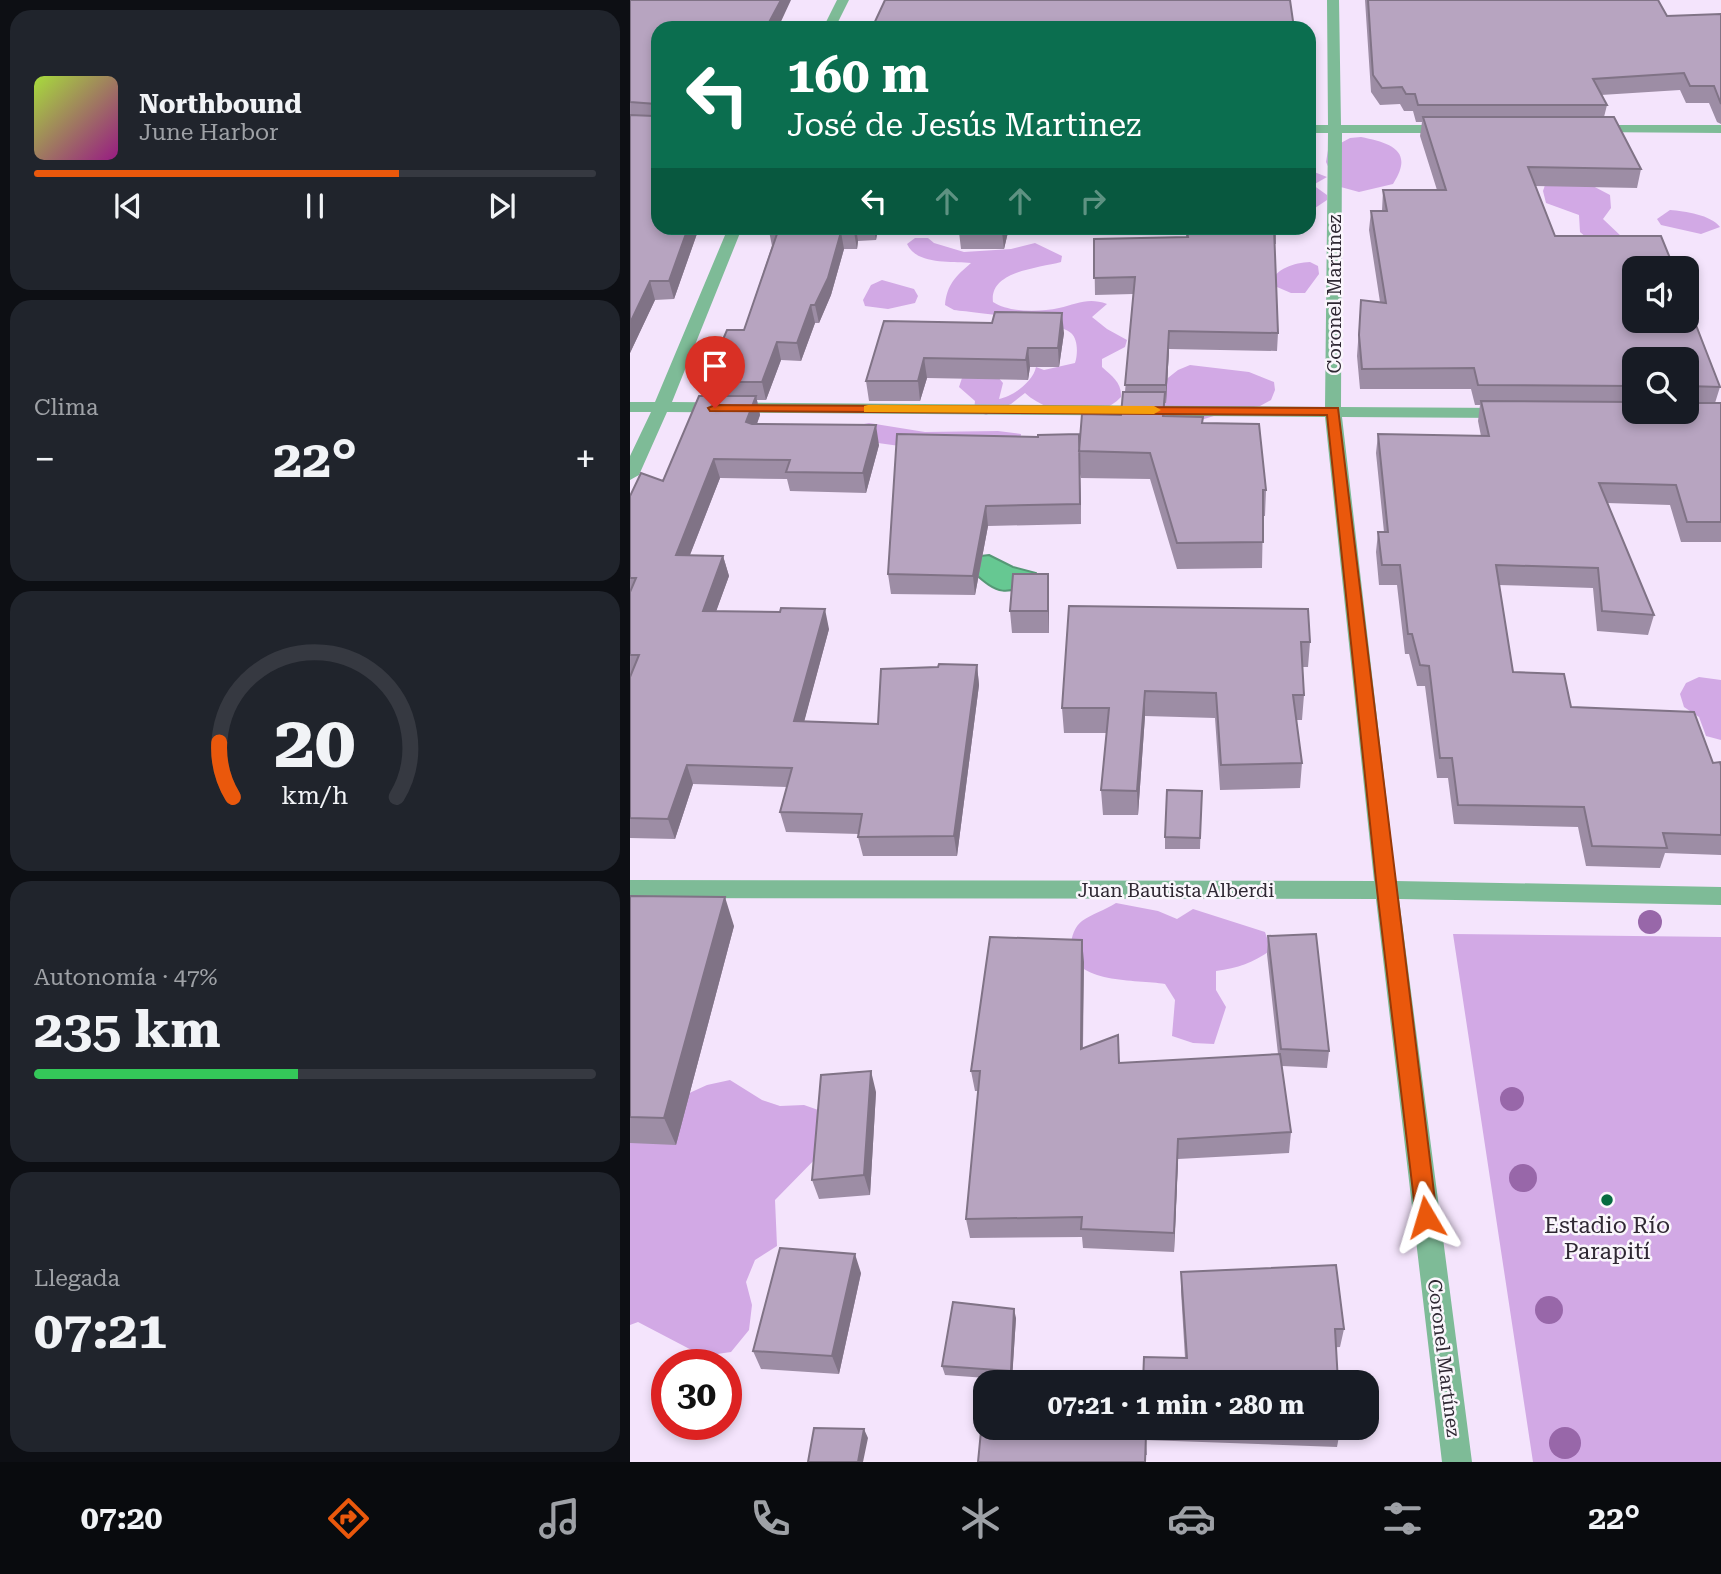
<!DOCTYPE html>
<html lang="es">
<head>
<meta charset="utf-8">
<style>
  :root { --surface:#171b24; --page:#20242c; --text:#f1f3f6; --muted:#9ea1a6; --line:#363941; --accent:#ea580c }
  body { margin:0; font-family:"Roboto Serif",serif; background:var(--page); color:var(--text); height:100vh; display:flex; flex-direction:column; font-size:26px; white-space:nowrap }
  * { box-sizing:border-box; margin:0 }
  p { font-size:23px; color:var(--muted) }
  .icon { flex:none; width:38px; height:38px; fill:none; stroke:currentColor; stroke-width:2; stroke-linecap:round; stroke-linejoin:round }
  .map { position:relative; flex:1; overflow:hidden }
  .side { display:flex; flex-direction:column; gap:10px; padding:10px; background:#0d0f14; width:630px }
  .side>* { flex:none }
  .guide { position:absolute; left:21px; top:21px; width:665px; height:214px; border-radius:21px; box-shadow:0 4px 10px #0003; background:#0b6e4f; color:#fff; overflow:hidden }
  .tools { position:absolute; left:992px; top:256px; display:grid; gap:14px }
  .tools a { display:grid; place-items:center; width:77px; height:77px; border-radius:14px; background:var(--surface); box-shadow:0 4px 10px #0003; font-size:35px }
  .speed { position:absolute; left:21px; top:1349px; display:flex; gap:14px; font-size:35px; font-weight:700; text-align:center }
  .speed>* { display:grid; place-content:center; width:91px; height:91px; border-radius:50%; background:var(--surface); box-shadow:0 4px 10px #0003; line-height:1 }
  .speed .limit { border:10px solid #d22; background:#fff; color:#111 }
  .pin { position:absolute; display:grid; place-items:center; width:60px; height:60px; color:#fff; margin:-72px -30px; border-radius:50% 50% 50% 0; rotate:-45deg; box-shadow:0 0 7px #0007 }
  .pin .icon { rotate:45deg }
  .me { position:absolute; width:77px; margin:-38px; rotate:353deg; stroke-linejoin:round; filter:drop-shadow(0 0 5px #0008) }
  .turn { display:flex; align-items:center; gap:24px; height:147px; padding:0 21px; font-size:32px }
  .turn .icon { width:91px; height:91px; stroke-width:2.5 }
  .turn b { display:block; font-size:49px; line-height:60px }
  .lanes { display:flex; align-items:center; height:66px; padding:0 21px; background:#0003; justify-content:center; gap:35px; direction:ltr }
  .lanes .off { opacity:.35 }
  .big { font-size:52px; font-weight:700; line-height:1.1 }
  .side .widget { flex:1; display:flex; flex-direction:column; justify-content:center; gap:10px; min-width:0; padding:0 24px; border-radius:21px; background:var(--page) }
  .side .dial { align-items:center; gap:0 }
  .dial svg { height:182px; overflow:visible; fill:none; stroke:var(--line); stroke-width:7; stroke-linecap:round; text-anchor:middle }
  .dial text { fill:var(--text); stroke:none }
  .song { display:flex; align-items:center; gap:21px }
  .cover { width:84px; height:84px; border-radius:10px; background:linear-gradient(135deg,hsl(80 70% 55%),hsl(310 70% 35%)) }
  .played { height:7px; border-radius:4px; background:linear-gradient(90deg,var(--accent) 65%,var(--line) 65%) }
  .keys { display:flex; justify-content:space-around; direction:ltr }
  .heat { display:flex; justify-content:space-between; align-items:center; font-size:38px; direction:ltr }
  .charge { height:10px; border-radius:5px; background:linear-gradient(90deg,#34c759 47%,var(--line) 0) }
  .trip { position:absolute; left:343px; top:1370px; width:406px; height:70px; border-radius:21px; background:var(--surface); box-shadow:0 4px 10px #0003; font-weight:700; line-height:70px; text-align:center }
  .tab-bar { display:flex; height:112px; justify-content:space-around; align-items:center; background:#090b0e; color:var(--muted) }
  .tab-bar .icon { width:49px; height:49px }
  .tab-bar .active { color:var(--accent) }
  .tab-bar b { font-size:32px; color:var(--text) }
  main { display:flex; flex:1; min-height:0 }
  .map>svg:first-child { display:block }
  .green { fill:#d2a9e5 }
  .water { fill:#66c892; stroke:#569876; stroke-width:2 }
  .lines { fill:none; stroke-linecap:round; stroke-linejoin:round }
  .street { fill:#7ebb97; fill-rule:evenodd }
  .tree { fill:#9867a9 }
  .wall { fill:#9d8da5; fill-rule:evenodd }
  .shaded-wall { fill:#807386 }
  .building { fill:#b7a4c0; stroke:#807386; stroke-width:2 }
  .route { fill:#ea580c; stroke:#983908; stroke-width:2 }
  .slow { fill:#f59e0b }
  .poi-dot { fill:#066b41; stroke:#faf6fc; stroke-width:2.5 }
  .labels { text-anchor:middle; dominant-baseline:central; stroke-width:5; stroke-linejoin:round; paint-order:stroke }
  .street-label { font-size:19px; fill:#2f2833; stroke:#faf6fc }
  .near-poi-label { font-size:23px; fill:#2f2833; stroke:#faf6fc }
</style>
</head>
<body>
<main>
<section class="side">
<div class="widget">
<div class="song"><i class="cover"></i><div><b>Northbound</b><p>June Harbor</p></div></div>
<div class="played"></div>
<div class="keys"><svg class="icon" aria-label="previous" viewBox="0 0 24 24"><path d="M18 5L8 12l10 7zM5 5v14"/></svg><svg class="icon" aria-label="pause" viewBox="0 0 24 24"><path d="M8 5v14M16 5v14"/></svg><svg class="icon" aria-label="next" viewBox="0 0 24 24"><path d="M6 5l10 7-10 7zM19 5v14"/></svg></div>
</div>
<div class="widget"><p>Clima</p>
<div class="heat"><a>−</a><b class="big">22°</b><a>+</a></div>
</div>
<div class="widget dial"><svg viewBox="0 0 100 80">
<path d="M14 69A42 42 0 1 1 86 69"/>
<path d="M14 69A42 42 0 0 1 8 45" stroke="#ea580c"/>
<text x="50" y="56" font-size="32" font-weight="700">20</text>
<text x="50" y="72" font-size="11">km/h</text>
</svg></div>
<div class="widget"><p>Autonomía · 47%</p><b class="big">235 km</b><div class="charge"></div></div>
<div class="widget"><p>Llegada</p><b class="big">07:21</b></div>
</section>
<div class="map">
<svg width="1091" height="1462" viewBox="0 0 1091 1462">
  <rect width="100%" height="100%" fill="#f4e4fc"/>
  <path class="green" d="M731,137C760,143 785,150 763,184L729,192L707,186L696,162L698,150L720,138Z
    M679,170L697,177L683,185L697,195V200L679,212Z
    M915,185H961L980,195L981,208L973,219L992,237L957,238L950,232L949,215L916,203L913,191Z
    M1040,210C1055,211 1081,215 1090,227L1071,234L1031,225L1027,219Z
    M285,238H298L304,243L334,252L381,249L405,243L432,256L431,262C409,268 359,271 363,302C380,313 410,312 429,308C447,304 458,297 477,304L462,317L477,329L497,340L495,347L472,359V367C482,376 492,383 491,397C467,423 419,415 395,393L381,404L356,415L344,410L345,401L329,387L332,378L367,376L373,383L369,399C382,397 403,382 406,367L414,370L445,363C448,354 448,339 441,333C425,320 348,313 324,310L315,305C317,284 326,276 341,263C322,261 286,265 277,244Z
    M680,262L688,266L689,274L675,293H661L640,284C646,268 664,263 680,262Z
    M252,280L284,289L288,296L285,303L258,309L235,306L233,300L241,285Z
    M560,365L619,372L644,382L645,390L641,400L630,406L600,411L558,424L542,419L524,389L548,370Z
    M239,423L295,432L368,431L391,434L390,443L277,447L248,443L224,426Z
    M1069,677L1091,680V740L1076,736L1069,717L1054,707L1050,694L1056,683Z
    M486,903L528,911L547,919L563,909L635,932L641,950C623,963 608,968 586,971V990L596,1007L584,1044L563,1043L542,1036L545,1000L535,984C507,979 442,985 441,946C441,937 445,926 452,921C462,914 475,910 486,903Z
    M823,934L1091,937V1462H903Z
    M100,1080L132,1100L150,1106L174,1105L194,1112L195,1149L145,1200L147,1246L125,1260L116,1282L122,1305L119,1330L101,1352L73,1356L8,1322L0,1325V1141L33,1105L77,1085Z"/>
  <path class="water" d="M359,555L383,567L406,573L407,578C376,597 368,595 342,571L351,556Z"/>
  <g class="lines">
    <path class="street" d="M207,0H219L205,28H193Z
      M697,0H709L711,125H820L827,129L820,133H712L711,407L876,408L884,413L876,418L712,417L766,881L1091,887V905L769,899L842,1462H812L746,899L0,898V880L744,881L695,417L37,412L9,475L0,480V456L21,412H0V402H25L98,228H112L42,402L695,407L698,133H679V125H698Z
      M961,125H1091V133L956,132V126Z"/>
  </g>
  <g class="tree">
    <circle cx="1020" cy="922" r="12"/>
    <circle cx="882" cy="1099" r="12"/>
    <circle cx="893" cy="1178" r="14"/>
    <circle cx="919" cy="1310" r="14"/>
    <circle cx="935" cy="1443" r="16"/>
  </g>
  <path class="wall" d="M0,0L28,28V228H69L44,299L25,300L0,353Z
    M735,0H1028L1037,16L1091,14V124L1087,122L1079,103H1056L1050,90L971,95L977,105L974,117L1011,169L1007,188L905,186L925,236L1090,387L1085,403H1091V542H1051L1040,505L977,503L1024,615L1018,635L967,631L963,588L869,585L883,672L941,707L1091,766V855L1035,853L1030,868L956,866L948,827L824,824L818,778H807L795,686H787L779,654H775L767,585H749L746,552L748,532H754L746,453L748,434L851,436L848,421L850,405H845L841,389H730L727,356L731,300L750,302L739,230L741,211H752L753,190H807L790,136L792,122H786L783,111H774L770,104L750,105L741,92ZM1004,359H1057V411H1004Z
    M141,228H248L246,240L228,241L227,249H214L201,295L189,323H185L171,361L151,360L136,400H127L130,415L127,424L249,445L236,493L160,491L157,479L90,478L60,555L93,556L99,576L86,611L199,629L174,721L248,724L347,665L349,685L327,856H233L228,837L229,834L156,832L150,812L157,787L63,784L45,839L0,838V677L1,674H0V496L33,481L79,396L75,382L114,330L142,246L139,231Z
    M379,228L374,249H331L329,232Z
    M556,228H646V244H644L648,333L647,351L539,349L536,403H535V416L572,423L636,490L635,516H633L632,568L547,569L520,479L451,478L450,474L451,524L358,526L345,595L261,594L258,574L267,434L450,444L491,415L495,392L503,294L465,295L464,239L556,237Z
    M254,321L434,333L429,367H400L398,380L297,378L290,401H239L236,381Z
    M419,596V633H382L380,611Z
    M439,606L680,642L678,667H672L674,695L672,720H666L672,763L670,788L590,790L585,718L515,716L508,815H473L471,790L477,733H434L432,708Z
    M572,791L570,849H535V837Z
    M0,896L104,926L46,1145L0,1143Z
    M638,936L699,1051L697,1068L652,1066L661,1132L659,1153L548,1159L544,1252L453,1248L452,1237L340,1238L336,1219L348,1091H345L341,1071L454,962L453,1048L489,1063L648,1054L637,954Z
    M246,1092L240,1195L189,1199L182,1180Z
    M551,1272L714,1329L710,1347L555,1358L551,1291Z
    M231,1273L209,1374L131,1369L123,1351Z
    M386,1318L382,1377H419V1382H356V1378L315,1375L312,1366Z
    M355,1428H420V1432L511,1435V1428H710V1431L707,1447L516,1440L517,1455L348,1462Z"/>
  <path class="shaded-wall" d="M151,0H161L148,28H136Z
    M58,228H69L44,299L39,281Z
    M225,228H226L228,241L227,249L224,232Z
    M244,228H248L246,240Z
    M373,228H379L374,249L372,232Z
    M211,232L214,249L201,295L189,323L185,305Z
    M20,281L25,300L0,353V323Z
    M181,305L185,323L171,361L167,343Z
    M432,313L434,333L429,367L428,348Z
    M539,331V349L536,403V385Z
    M147,342L151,360L136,400L132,382Z
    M398,348L400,367L398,380L396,360Z
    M294,358L297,378L290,401L288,381Z
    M126,396L130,415L120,442L116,422Z
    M246,425L249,445L236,493L233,473Z
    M449,455L450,474L451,524L450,504Z
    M84,459L90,478L52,575L46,555Z
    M356,506L358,526L345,595L343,576Z
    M93,556L99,576L79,631L73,611Z
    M418,574L419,596V633L418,611Z
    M195,609L199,629L169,741L164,721Z
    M347,665L349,685L327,856L324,836Z
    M515,691V716L508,815L507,791Z
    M57,765L63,784L45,839L38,819Z
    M95,897L104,926L46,1145L34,1118Z
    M452,940L454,962L452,1069L451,1049Z
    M241,1071L246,1092L240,1195L234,1175Z
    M548,1139V1159L544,1252V1233Z
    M225,1254L231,1273L209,1374L202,1356Z
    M384,1309L386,1318L382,1380L381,1371Z
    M234,1429L238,1438L233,1462H228Z"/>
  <path class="building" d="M0,0H151L136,28H28V228H58L39,281H20L0,323V115L24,116L26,114V104L0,102Z
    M255,0H660L664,28H242Z
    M738,0H1028L1037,16L1091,14V104L1084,86H1060L1054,73L963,79L977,105H788L785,94H776L772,87L752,88L743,75Z
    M793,117H984L1011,169L898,167L925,236H1031L1044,268H1004V320H1057V302L1090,387L1057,386V359H1004V386L848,385L844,368L732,369L729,335L731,300L756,303L741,211H757L753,190H816Z
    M141,228H225L224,232H211L198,278L185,305H181L167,343L147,342L132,382H75L97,330H114L148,231H139Z
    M331,228H373L372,232H329Z
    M556,228H644L648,333L539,331L536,385H495L505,277L464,278V239L558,237Z
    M365,312L432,313L428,348H398L396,360L294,358L288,381H236L254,321L362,323Z
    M493,392H535L533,416L573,417L572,423L629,424L636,490H633V542L547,543L520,453L449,451L452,414L491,415Z
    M69,396H126L116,422L122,424L246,425L233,473L156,472L160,460L84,459L46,555L93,556L73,611L150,612L151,608L195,609L164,721L248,724L251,669L308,667L309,664L347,665L324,836L228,837L232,814L150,812L162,768L57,765L38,819L0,818V677L9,655H0V592L6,578H0V496L11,473L33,481Z
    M851,401L1004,402V411H1057V403H1091V522H1057L1046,485L969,483L1024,615L972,611L968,568L866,565L883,672L934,674L941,707L1064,712L1083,763L1090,762L1091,766V835L1033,833L1037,848L962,846L954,807L828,805L822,758H810L799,666L790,665L782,634H778L770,565H752L748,532H758L748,434L859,436Z
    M267,434L408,437V435L449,434L450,504L356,506L343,576L258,574Z
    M383,574H418V611H380Z
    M439,606L678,609L680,642H671L674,695H663L672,763L591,765L586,693L515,691L507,791L471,790L479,708H432Z
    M537,790L572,791L570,838L535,837Z
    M0,896L95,897L34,1118L0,1117Z
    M686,934L699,1051L651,1049L638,936Z
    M360,937L452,940L451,1049L488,1035L489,1063L650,1054L661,1132L548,1139L544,1233L451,1229L452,1217L336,1219L350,1071H341Z
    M241,1071L234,1175L182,1180L191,1075Z
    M150,1248L225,1254L202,1356L123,1351Z
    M706,1265L714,1329H705L708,1382H513L514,1357L557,1358L551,1272Z
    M323,1302L384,1309L381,1371L312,1366Z
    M357,1377H419L418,1382H356Z
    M355,1390V1428H416V1432L516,1435L515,1462H348Z
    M184,1428L234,1429L228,1462H178Z
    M638,1428H710V1431Z"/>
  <path class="route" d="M85,405L708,408L807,1217L804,1224L796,1227L789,1224L786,1217L747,890L697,415L80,411L78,408Z"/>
  <path class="slow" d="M238,405L524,406L531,410L524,414L234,412V406Z"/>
  <circle class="poi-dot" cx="977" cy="1200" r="7"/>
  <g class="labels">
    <g class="street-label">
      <text transform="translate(704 294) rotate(-90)">Coronel Martínez</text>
      <text x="546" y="890">Juan Bautista Alberdi</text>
      <text transform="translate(814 1358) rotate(83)">Coronel Martínez</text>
    </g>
    <g class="near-poi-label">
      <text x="977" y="1225">Estadio Río<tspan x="977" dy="26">Parapití</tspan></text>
    </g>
  </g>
</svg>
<div class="tools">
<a><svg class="icon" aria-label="sound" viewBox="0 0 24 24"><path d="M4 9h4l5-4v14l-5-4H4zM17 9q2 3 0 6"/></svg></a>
<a><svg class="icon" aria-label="search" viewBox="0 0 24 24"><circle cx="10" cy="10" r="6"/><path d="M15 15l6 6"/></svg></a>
</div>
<div class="speed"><div class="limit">30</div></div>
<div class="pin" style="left:85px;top:408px;background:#d93025"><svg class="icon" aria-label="arrive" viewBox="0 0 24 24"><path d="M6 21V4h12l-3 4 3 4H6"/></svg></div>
<svg class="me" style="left:796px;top:1217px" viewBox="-20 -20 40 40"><path d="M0-17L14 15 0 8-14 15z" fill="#ea580c" stroke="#fff" stroke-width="4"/></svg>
<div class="trip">07:21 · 1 min · 280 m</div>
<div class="guide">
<div class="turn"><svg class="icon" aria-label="left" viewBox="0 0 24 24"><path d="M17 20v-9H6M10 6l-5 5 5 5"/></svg><div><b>160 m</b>José de Jesús Martinez</div></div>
<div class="lanes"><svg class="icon" aria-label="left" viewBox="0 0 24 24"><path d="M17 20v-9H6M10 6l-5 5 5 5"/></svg><svg class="icon off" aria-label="ahead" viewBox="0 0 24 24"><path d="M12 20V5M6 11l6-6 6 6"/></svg><svg class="icon off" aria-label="ahead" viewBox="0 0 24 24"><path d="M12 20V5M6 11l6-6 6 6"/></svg><svg class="icon off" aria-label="right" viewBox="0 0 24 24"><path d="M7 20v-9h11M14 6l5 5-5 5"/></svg></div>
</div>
</div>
</main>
<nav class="tab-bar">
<b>07:20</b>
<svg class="icon active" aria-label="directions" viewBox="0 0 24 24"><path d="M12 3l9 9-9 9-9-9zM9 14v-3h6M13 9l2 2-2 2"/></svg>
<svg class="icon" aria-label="music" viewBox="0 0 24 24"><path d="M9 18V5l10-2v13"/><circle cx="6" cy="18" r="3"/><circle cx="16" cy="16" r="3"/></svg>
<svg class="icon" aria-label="phone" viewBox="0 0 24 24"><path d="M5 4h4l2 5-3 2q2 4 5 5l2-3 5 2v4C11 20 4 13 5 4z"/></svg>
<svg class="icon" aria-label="climate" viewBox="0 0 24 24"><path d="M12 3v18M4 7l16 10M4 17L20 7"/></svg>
<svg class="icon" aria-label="car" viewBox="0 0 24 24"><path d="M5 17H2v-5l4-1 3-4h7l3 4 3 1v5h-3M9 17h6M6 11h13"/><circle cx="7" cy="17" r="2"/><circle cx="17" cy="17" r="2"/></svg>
<svg class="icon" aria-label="filters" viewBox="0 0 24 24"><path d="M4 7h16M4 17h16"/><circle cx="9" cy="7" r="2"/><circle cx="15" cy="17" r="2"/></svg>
<b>22°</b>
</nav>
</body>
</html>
